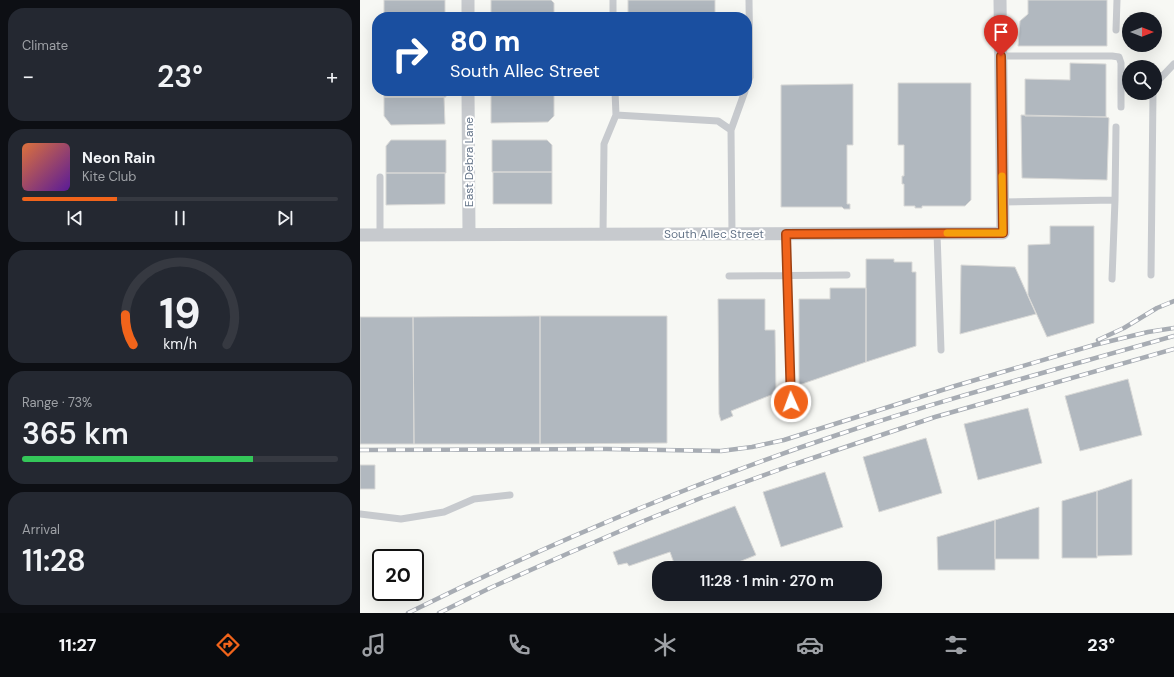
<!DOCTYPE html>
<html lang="en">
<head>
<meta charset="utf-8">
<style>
  :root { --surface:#171b24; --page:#242831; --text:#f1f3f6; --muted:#9ea1a6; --line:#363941; --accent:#f1641b }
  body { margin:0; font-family:"DM Sans",sans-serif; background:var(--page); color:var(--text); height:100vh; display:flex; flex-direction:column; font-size:15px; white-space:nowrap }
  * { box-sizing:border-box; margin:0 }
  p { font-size:13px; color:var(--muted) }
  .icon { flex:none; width:22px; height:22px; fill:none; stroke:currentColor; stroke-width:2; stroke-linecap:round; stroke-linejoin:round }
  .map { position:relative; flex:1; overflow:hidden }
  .side { display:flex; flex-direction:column; gap:8px; padding:8px; background:#0d0f14; width:360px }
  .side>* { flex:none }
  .guide { position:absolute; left:12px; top:12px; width:380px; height:84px; border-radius:16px; box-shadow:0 4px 16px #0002; background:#1a4fa0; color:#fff; overflow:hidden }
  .needle { width:26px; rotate:90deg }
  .fabs { position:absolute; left:762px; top:12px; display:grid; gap:8px }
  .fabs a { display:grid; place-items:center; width:40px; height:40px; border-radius:50%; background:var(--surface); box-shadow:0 4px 16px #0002; font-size:20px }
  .speed { position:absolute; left:12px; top:549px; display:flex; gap:8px; font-size:20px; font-weight:700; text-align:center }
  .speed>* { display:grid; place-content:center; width:52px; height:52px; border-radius:50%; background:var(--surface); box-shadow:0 4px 16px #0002; line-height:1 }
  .speed .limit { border:2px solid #111; border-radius:6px; background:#fff; color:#111 }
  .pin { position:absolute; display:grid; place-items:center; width:34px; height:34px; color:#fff; margin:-41px -17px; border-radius:50% 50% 50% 0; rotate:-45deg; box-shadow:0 0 4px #0007 }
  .pin .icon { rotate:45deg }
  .me { position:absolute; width:44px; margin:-22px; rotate:358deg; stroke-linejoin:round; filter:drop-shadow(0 0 3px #0008) }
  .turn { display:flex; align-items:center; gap:14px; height:84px; padding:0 12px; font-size:18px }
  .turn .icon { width:52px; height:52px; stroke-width:2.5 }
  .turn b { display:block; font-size:28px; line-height:34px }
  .big { font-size:30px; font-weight:600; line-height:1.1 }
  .side .tile { flex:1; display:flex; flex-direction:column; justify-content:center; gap:6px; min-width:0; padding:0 14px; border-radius:16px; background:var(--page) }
  .side .dial { align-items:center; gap:0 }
  .dial svg { height:104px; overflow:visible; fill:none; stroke:var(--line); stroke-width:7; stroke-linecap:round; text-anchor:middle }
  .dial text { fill:var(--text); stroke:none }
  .song { display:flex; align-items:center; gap:12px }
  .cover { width:48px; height:48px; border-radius:6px; background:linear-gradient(135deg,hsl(20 70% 55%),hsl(270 70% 35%)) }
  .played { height:4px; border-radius:2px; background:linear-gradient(90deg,var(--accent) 30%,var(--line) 30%) }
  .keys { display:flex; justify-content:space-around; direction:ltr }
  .heat { display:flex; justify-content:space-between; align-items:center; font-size:22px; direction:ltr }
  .charge { height:6px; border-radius:3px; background:linear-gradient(90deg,#34c759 73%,var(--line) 0) }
  .trip { position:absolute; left:292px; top:561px; width:230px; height:40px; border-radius:16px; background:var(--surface); box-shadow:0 4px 16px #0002; font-weight:600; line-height:40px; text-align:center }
  .tabs { display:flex; height:64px; justify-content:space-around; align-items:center; background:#090b0e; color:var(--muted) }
  .tabs .icon { width:28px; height:28px }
  .tabs .active { color:var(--accent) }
  .tabs b { font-size:18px; color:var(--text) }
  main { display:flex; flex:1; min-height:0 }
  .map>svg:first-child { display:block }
  .building { fill:#b1b8bf; stroke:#d9d9d7 }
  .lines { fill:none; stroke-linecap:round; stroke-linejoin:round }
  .lane { stroke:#c7cace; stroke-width:7 }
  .street { stroke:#c7cace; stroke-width:13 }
  .rail-casing { stroke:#a7acb3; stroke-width:4.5 }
  .rail { stroke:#fff; stroke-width:3; stroke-dasharray:9; stroke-linecap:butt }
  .route-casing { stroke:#9d4112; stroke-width:10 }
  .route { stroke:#f1641b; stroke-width:7 }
  .slow { stroke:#f59e0b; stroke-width:7 }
  .labels { text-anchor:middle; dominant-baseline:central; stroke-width:4; stroke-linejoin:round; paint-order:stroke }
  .street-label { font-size:12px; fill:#647488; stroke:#fff }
</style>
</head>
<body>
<main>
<section class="side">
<div class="tile"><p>Climate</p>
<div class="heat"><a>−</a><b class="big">23°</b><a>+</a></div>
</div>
<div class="tile">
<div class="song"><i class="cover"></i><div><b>Neon Rain</b><p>Kite Club</p></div></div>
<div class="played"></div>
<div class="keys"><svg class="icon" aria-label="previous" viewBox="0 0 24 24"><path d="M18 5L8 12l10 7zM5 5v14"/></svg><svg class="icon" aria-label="pause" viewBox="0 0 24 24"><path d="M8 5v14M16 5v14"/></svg><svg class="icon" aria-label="next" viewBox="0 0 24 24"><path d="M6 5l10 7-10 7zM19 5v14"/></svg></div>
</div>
<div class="tile dial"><svg viewBox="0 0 100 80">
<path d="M14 69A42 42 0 1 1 86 69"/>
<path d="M14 69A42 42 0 0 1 8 46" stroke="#f1641b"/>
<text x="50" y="56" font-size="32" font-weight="700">19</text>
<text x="50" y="72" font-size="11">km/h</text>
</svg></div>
<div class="tile"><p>Range · 73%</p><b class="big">365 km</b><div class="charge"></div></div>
<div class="tile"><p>Arrival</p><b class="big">11:28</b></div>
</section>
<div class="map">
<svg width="814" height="613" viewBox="0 0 814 613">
  <rect width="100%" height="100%" fill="#f7f8f4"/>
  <path class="building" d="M24,0H85V16H24Z
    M131,0H191L194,3V17H131Z
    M268,0H355V17H268Z
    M668,0H747V46H658L660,21L668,14Z
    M24,16H84V17H24Z
    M710,63L746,64V117L665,116V79L710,80Z
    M538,83H611V200L605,206H562V208H555V206H544V184H542V176H544V145H538Z
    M493,84V145H487V204H490V209H484L482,207H421V85Z
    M24,91H86V97H24Z
    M131,91H194V116L188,122L131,123Z
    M24,97H84L85,124L31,125L24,116Z
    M661,115L746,117L749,118L747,180L662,178Z
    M31,140H86V173H26V146Z
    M132,140H187L192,145V172H132Z
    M133,172H192V204H133Z
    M26,173H85V204L26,205Z
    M690,226H734V323L687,337L668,295V245L690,244Z
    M506,259H534V262H552V272H556V346L506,362Z
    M601,265L655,267L676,314L600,334Z
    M470,288H506V362L439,385V299H470Z
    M358,299H405V330H415L416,393L371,411L373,416L361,421L359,414Z
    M180,316V444H54L53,317Z
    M180,316H307V443L180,444Z
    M0,317H53L54,444H0Z
    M768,379L782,435L720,451L705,396Z
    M668,408L682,463L618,480L604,424Z
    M566,438L582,493L519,512L503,457Z
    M0,465H15V489H0Z
    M465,472L483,527L421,547L403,492Z
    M772,479V555L737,556V491Z
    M737,491V558H702V501Z
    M375,506L396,555L364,568L314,563L310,552L269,566L267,563L258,565L253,552Z
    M679,507V559H635V520Z
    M635,520V570H578L577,537Z"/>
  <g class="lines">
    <path class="lane" d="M253,0V17
      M756,30L757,0
      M641,56H752L759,57L761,63V107
      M387,84L390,77L389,0
      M795,84L814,64
      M255,91L256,115
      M371,130L385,91
      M20,177V235
      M642,202L755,200L756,127
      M426,233L431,402
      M577,233L581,350
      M243,234L244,144L256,115L358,121L371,130L372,234
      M791,275L793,93
      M369,276L487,275
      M752,279L755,200
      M0,514L41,519L84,512L114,499L150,495"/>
    <path class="street" d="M108,0V17
      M108,91L109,234
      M0,235L643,233L640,0"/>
    <defs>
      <path id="rail" d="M738,340L764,328L797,308L814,301
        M0,450L246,449L361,451L392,447L424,440L595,386L734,345L788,332L814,328
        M48,613C188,544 332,483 480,434C590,397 702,368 814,336
        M79,613L130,588L209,553L286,520L341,498L432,465L575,417L814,349"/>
    </defs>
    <use href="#rail" class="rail-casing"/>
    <use href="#rail" class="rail"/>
  </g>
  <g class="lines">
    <defs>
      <path id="route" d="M431,402L426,234L643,233L641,56"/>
    </defs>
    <use href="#route" class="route-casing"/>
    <use href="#route" class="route"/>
    <path class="slow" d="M587,233H643L642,176"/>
  </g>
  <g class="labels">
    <g class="street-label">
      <text transform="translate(109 162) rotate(-90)">East Debra Lane</text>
      <text x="354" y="234">South Allec Street</text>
    </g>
  </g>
</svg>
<div class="fabs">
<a><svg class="needle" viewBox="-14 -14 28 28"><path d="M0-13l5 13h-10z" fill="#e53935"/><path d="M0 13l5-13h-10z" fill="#9ea1a6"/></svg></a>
<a><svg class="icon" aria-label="search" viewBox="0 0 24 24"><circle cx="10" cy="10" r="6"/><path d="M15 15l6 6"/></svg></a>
</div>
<div class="speed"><div class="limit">20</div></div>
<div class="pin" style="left:641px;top:56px;background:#d93025"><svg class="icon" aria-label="arrive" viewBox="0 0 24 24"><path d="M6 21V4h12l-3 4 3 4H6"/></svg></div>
<svg class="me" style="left:431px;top:402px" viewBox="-20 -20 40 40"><circle r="17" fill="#f1641b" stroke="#fff" stroke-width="3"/><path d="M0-11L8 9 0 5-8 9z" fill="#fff"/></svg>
<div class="trip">11:28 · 1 min · 270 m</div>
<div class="guide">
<div class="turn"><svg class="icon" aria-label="right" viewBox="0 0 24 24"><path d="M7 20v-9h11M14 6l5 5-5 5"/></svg><div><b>80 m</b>South Allec Street</div></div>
</div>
</div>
</main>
<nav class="tabs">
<b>11:27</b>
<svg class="icon active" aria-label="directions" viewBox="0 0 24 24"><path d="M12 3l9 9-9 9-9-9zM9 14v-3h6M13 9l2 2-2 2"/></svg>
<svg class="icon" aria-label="music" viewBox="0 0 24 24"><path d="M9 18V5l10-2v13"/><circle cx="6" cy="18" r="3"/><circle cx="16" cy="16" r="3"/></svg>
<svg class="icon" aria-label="phone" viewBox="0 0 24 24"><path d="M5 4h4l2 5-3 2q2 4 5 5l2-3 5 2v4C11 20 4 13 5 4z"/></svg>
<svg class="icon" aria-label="climate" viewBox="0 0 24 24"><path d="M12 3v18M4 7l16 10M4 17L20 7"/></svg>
<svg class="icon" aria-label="car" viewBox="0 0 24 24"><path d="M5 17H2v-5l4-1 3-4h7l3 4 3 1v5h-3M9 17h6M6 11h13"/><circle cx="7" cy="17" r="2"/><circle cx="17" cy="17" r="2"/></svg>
<svg class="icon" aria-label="filters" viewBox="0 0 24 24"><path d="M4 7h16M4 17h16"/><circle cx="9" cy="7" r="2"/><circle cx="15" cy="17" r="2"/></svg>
<b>23°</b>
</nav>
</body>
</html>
